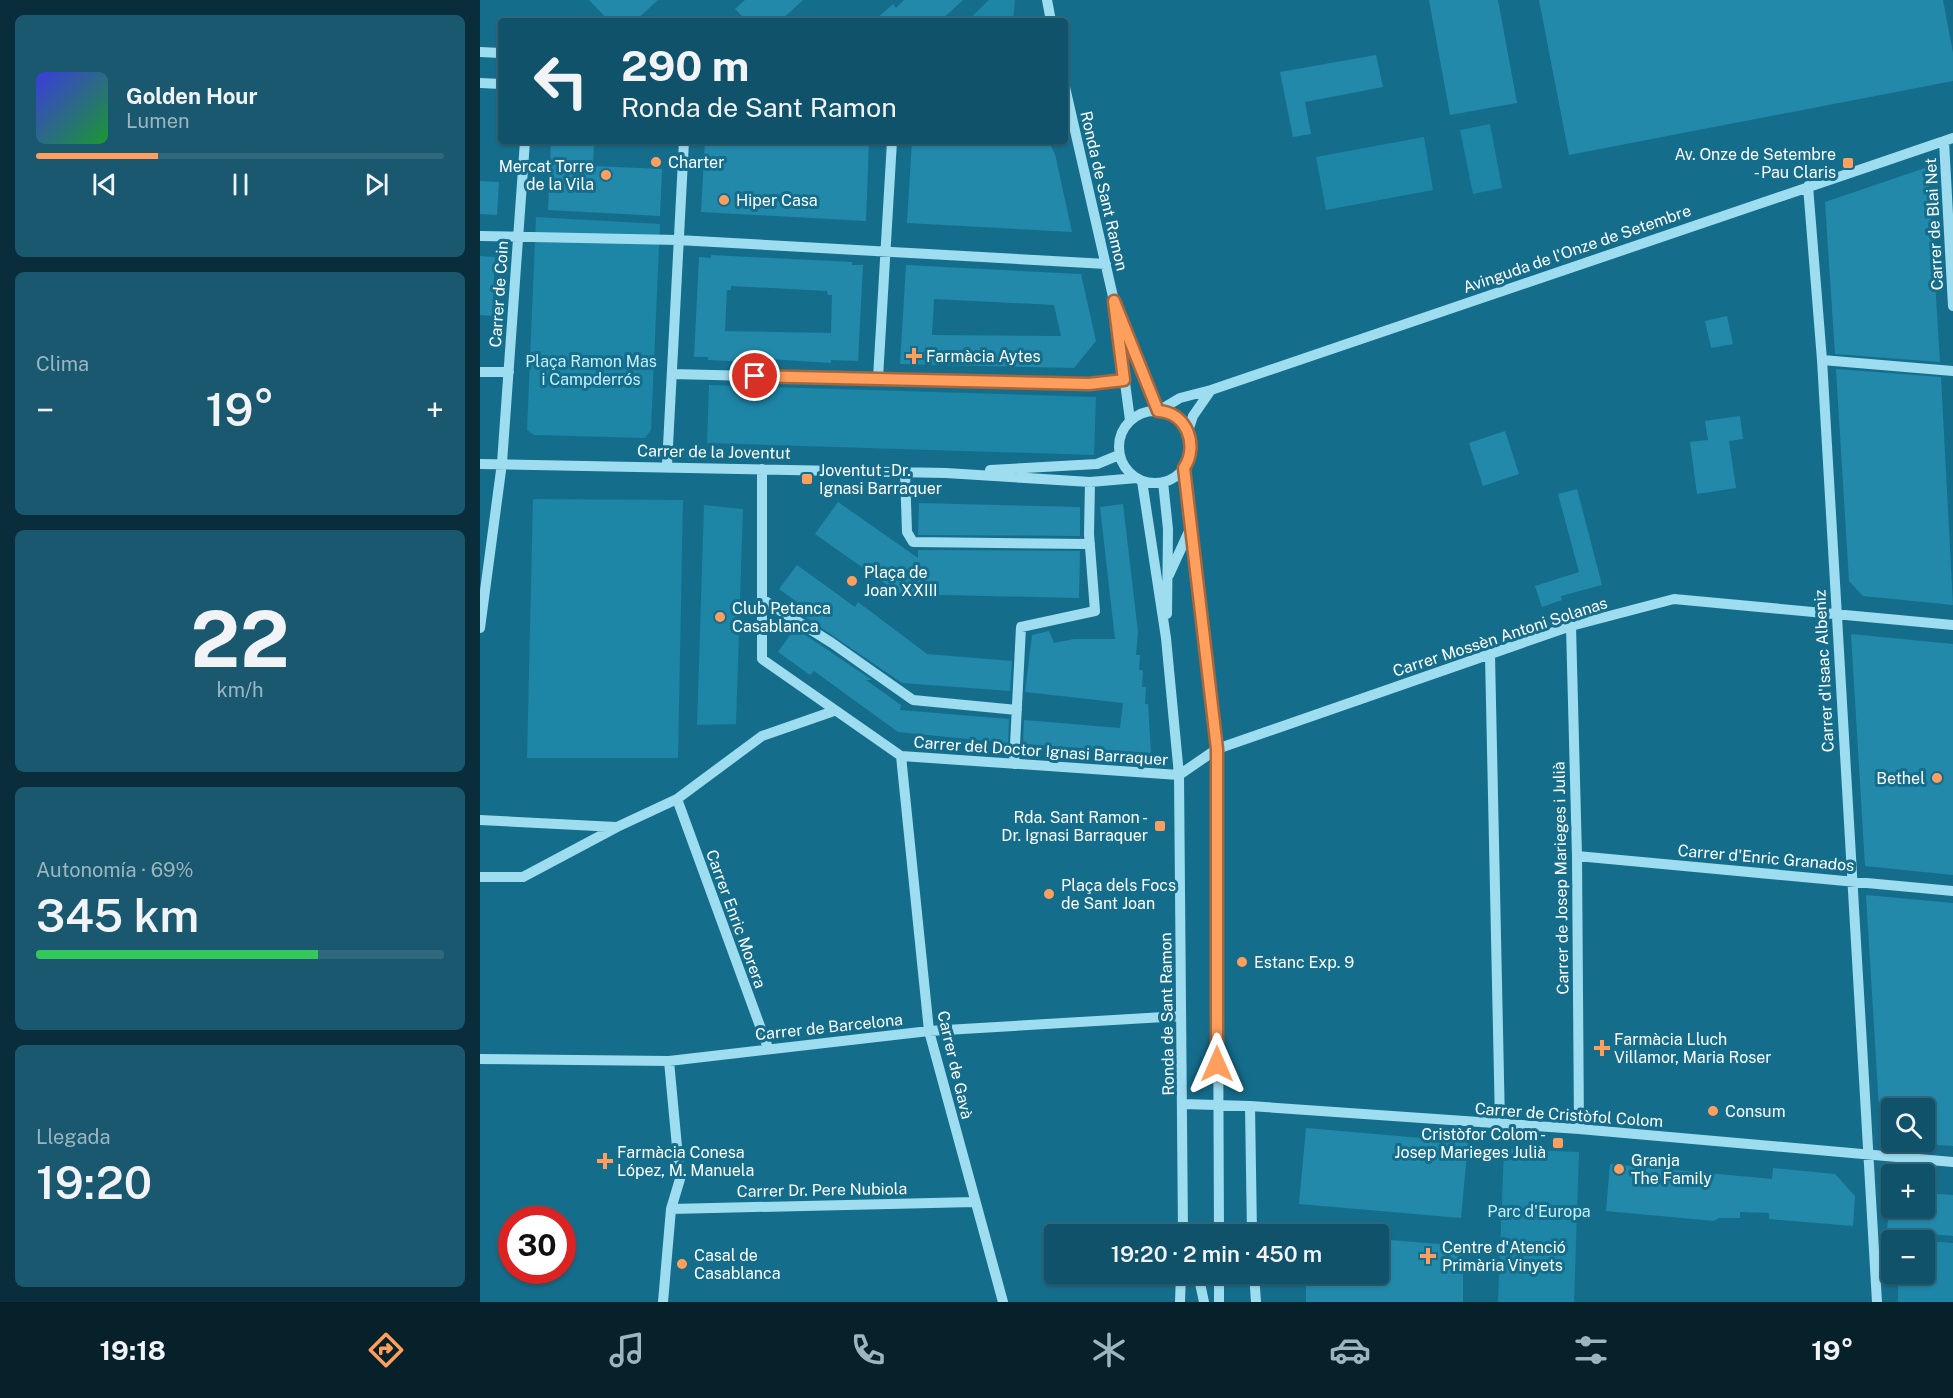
<!DOCTYPE html>
<html lang="es">
<head>
<meta charset="utf-8">
<style>
  :root { --surface:#105269; --page:#19586f; --text:#f1f3f6; --muted:#9cb6c0; --line:#30697d; --accent:#ff9e5d }
  body { margin:0; font-family:"Public Sans",sans-serif; background:var(--page); color:var(--text); height:100vh; display:flex; flex-direction:column; font-size:22px; white-space:nowrap }
  * { box-sizing:border-box; margin:0 }
  p { font-size:20px; color:var(--muted) }
  .icon { flex:none; width:33px; height:33px; fill:none; stroke:currentColor; stroke-width:2; stroke-linecap:round; stroke-linejoin:round }
  .map { position:relative; flex:1; overflow:hidden }
  .sheet { display:flex; flex-direction:column; gap:15px; padding:15px; background:#092d3a; width:480px }
  .sheet>* { flex:none }
  .top-card { position:absolute; left:18px; top:18px; width:570px; height:126px; border-radius:6px; box-shadow:0 2px 4px #0004,0 0 0 2px var(--line); background:#105269; color:var(--text); overflow:hidden }
  .controls { position:absolute; left:1401px; top:1098px; display:grid; gap:12px }
  .controls a { display:grid; place-items:center; width:54px; height:54px; border-radius:6px; background:var(--surface); box-shadow:0 2px 4px #0004,0 0 0 2px var(--line); font-size:30px }
  .speed { position:absolute; left:18px; top:1206px; display:flex; gap:12px; font-size:30px; font-weight:700; text-align:center }
  .speed>* { display:grid; place-content:center; width:78px; height:78px; border-radius:50%; background:var(--surface); box-shadow:0 2px 4px #0004,0 0 0 2px var(--line); line-height:1 }
  .speed .limit { border:9px solid #d22; background:#fff; color:#111 }
  .pin { position:absolute; display:grid; place-items:center; width:51px; height:51px; color:#fff; margin:-26px; border:3px solid #fff; border-radius:50%; box-shadow:0 2px 6px #0007 }
  .me { position:absolute; width:66px; margin:-33px; rotate:0deg; stroke-linejoin:round; filter:drop-shadow(0 0 4px #0008) }
  .turn { display:flex; align-items:center; gap:21px; height:126px; padding:0 24px; font-size:27px }
  .turn .icon { width:78px; height:78px; stroke-width:2.5 }
  .turn b { display:block; font-size:42px; line-height:51px }
  .big { font-size:45px; font-weight:600; line-height:1.1 }
  .sheet .tile { flex:1; display:flex; flex-direction:column; justify-content:center; gap:9px; min-width:0; padding:0 21px; border-radius:9px; background:var(--page) }
  .sheet .dial { align-items:center; gap:0 }
  .dial b { font-size:78px; line-height:1 }
  .song { display:flex; align-items:center; gap:18px }
  .cover { width:72px; height:72px; border-radius:9px; background:linear-gradient(135deg,hsl(240 70% 55%),hsl(130 70% 35%)) }
  .played { height:6px; border-radius:3px; background:linear-gradient(90deg,var(--accent) 30%,var(--line) 30%) }
  .keys { display:flex; justify-content:space-around; direction:ltr }
  .heat { display:flex; justify-content:space-between; align-items:center; font-size:33px; direction:ltr }
  .charge { height:9px; border-radius:4px; background:linear-gradient(90deg,#34c759 69%,var(--line) 0) }
  .trip { position:absolute; left:564px; top:1224px; width:345px; height:60px; border-radius:6px; background:var(--surface); box-shadow:0 2px 4px #0004,0 0 0 2px var(--line); font-weight:600; line-height:60px; text-align:center }
  .tabs { display:flex; height:96px; justify-content:space-around; align-items:center; background:#06212a; color:var(--muted) }
  .tabs .icon { width:42px; height:42px }
  .tabs .active { color:var(--accent) }
  .tabs b { font-size:27px; color:var(--text) }
  main { display:flex; flex:1; min-height:0 }
  .map>svg:first-child { display:block }
  .green { fill:#1d85a6 }
  .building { fill:#2289ab; fill-rule:evenodd }
  .lines { fill:none; stroke-linecap:round; stroke-linejoin:round }
  .minor { stroke:#9edcf0; stroke-width:10 }
  .route-casing { stroke:#a6673c; stroke-width:15 }
  .route { stroke:#ff9e5d; stroke-width:10 }
  .poi-dot { fill:#ff9e5d; stroke:#156d8c; stroke-width:2 }
  .labels { text-anchor:middle; dominant-baseline:central; stroke-width:6; stroke-linejoin:round; paint-order:stroke }
  .poi-label { font-size:16px; fill:#fff; stroke:#156d8c; text-anchor:start }
  .street-label { font-size:16px; fill:#fff; stroke:#156d8c }
  .park-label { font-size:16px; fill:#c4eefb; stroke:#156d8c }
</style>
</head>
<body>
<main>
<section class="sheet">
<div class="tile">
<div class="song"><i class="cover"></i><div><b>Golden Hour</b><p>Lumen</p></div></div>
<div class="played"></div>
<div class="keys"><svg class="icon" aria-label="previous" viewBox="0 0 24 24"><path d="M18 5L8 12l10 7zM5 5v14"/></svg><svg class="icon" aria-label="pause" viewBox="0 0 24 24"><path d="M8 5v14M16 5v14"/></svg><svg class="icon" aria-label="next" viewBox="0 0 24 24"><path d="M6 5l10 7-10 7zM19 5v14"/></svg></div>
</div>
<div class="tile"><p>Clima</p>
<div class="heat"><a>−</a><b class="big">19°</b><a>+</a></div>
</div>
<div class="tile dial"><b>22</b><p>km/h</p></div>
<div class="tile"><p>Autonomía · 69%</p><b class="big">345 km</b><div class="charge"></div></div>
<div class="tile"><p>Llegada</p><b class="big">19:20</b></div>
</section>
<div class="map">
<svg width="1473" height="1302" viewBox="0 0 1473 1302">
  <rect width="100%" height="100%" fill="#156d8c"/>
  <path class="green" d="M509,0H535L533,21H487Z
    M1010,124L1022,188L993,194L980,130Z
    M944,137L953,190L846,210L836,157Z
    M56,217L180,224L171,430L165,438L54,435L47,430Z
    M229,385L616,397L614,455L227,443Z
    M53,499L203,500L198,758H47Z
    M224,505L263,509L256,724L217,725Z
    M1024,1149L1099,1152L1094,1302H1018Z
    M1445,1241L1473,1243V1302H1418V1274H1444Z"/>
  <path class="building" d="M109,0H178L155,21H129Z
    M265,0H323L300,21H267L255,9Z
    M424,0H483L460,21H394L413,4L416,8Z
    M949,0H1018L1037,103L970,115Z
    M1059,0H1463L1473,53V81L1089,155Z
    M896,55L903,87L825,102L831,134L813,137L800,72Z
    M71,141H114L113,166L182,169L180,216L68,210Z
    M225,141H389L386,221L221,212Z
    M432,141H568L575,154L592,232L427,223Z
    M1448,167L1460,362L1355,354L1345,202Z
    M0,181L19,182L17,215L0,214Z
    M231,255L372,262V265H383L378,361L351,360V363L274,358V362L228,360V357H214L219,257L231,258ZM251,286L347,291L348,295H352L351,333L245,331L247,290H251Z
    M0,256L15,257L12,316L0,315Z
    M426,265L601,274L616,341L594,368L420,364ZM454,299L574,305L581,336L452,335Z
    M1247,316L1253,344L1231,348L1225,321Z
    M1356,369L1461,377L1473,605L1383,596L1369,581Z
    M1260,416L1263,439L1249,441L1256,488L1217,494L1210,442L1228,440L1225,421Z
    M1025,431L1039,474L1003,486L989,443Z
    M1097,489L1122,585L1081,596L1082,600L1062,607L1055,586L1099,572L1078,494Z
    M358,502L438,558V550L600,551L599,598L420,594L335,534Z
    M439,503L600,507V536L438,535Z
    M643,504L658,632L656,655H660L659,670H663L662,687H666L665,704H668L671,753L543,744L544,720L640,728L643,703L545,692L552,635L569,631L574,643L594,639H635L620,507Z
    M317,565L375,607L378,602L447,654L532,661L530,691L422,683L324,616L328,610L299,589Z
    M315,628L392,680H386L421,705L420,710L529,719L528,743L418,732L334,671L330,675L298,652Z
    M1371,634L1473,644V875L1385,866Z
    M1386,895L1473,903V1146L1444,1144V1108H1399Z
    M826,1128L988,1142L981,1218L819,1204Z
    M1130,1164L1292,1179L1293,1168L1355,1174L1375,1196L1373,1226L1289,1219V1213L1260,1212V1218H1239L1234,1221L1126,1211Z
    M1444,1193L1473,1195V1236L1407,1230L1409,1208H1444Z
    M898,1239L983,1246V1302H826V1274H898Z"/>
  <g class="lines">
    <path class="minor" d="M567,0L571,21
      M0,52L21,53
      M0,83L21,84
      M585,87L634,301L650,420
      M1464,141L1473,306
      M1328,186L1342,360L1397,1302
      M0,236L198,240L626,264
      M640,316L678,411
      M1342,360L1473,371
      M0,372H29
      M192,374L609,384L644,380
      M398,378L412,141
      M639 447a36 36 0 1 1 72 0a36 36 0 1 1-72 0Z
      M678,411L700,398L731,390L1473,138
      M708,431L713,416L731,390
      M0,464L466,473L610,482L657,478
      M187,465L204,141
      M704,468L737,749L739,1234
      M282,469V659L421,756L699,775
      M510,470L617,464L639,455
      M425,472L427,532L433,542L610,544
      M662,481L686,638L699,775L703,1234
      M683,482L688,529L687,614
      M689,575L710,529
      M282,599L352,643L433,700L537,710
      M1091,626L1097,856L1099,1129
      M0,628L22,463L45,141
      M1010,655L1020,1124
      M421,756L449,1031L523,1302
      M534,764L541,627L615,611L609,534L610,482
      M699,775L737,749L1091,626L1194,599L1473,625
      M197,799L288,1048
      M0,820L136,827
      M1097,856L1473,891
      M0,877H43L137,827L197,799L282,736L354,711
      M0,1059L189,1061L449,1031L701,1016
      M703,1104L770,1106L1099,1129L1473,1162
      M770,1106L772,1234
      M191,1209L494,1202
      M718,1274L724,1302
      M739,1274V1302
      M774,1274L776,1302
      M183,1302L191,1209L200,1179L189,1061
      M700,1302L701,1274"/>
  </g>
  <g class="lines">
    <defs>
      <path id="route" d="M275,376L609,384L644,380L634,301L678,411C707,412 719,446 704,468L737,749V1064"/>
    </defs>
    <use href="#route" class="route-casing"/>
    <use href="#route" class="route"/>
  </g>
  <g class="poi-dot">
    <circle cx="176" cy="162" r="6"/>
    <rect x="1362" y="157" width="12" height="12" rx="3"/>
    <circle cx="126" cy="175" r="6"/>
    <circle cx="244" cy="200" r="6"/>
    <path d="M431 347h6v6h6v6h-6v6h-6v-6h-6v-6h6z"/>
    <rect x="321" y="473" width="12" height="12" rx="3"/>
    <circle cx="372" cy="581" r="6"/>
    <circle cx="240" cy="617" r="6"/>
    <circle cx="1457" cy="778" r="6"/>
    <rect x="674" y="820" width="12" height="12" rx="3"/>
    <circle cx="569" cy="894" r="6"/>
    <circle cx="762" cy="962" r="6"/>
    <path d="M1119 1039h6v6h6v6h-6v6h-6v-6h-6v-6h6z"/>
    <circle cx="1233" cy="1111" r="6"/>
    <rect x="1072" y="1137" width="12" height="12" rx="3"/>
    <path d="M122 1152h6v6h6v6h-6v6h-6v-6h-6v-6h6z"/>
    <circle cx="1139" cy="1169" r="6"/>
    <path d="M945 1247h6v6h6v6h-6v6h-6v-6h-6v-6h6z"/>
    <circle cx="202" cy="1264" r="6"/>
  </g>
  <g class="labels">
    <g class="poi-label">
      <text x="1356" y="154" text-anchor="end">Av. Onze de Setembre<tspan x="1356" dy="18">- Pau Claris</tspan></text>
      <text x="188" y="162">Charter</text>
      <text x="114" y="166" text-anchor="end">Mercat Torre<tspan x="114" dy="18">de la Vila</tspan></text>
      <text x="256" y="200">Hiper Casa</text>
      <text x="446" y="356">Farmàcia Aytes</text>
      <text x="339" y="470">Joventut - Dr.<tspan x="339" dy="18">Ignasi Barraquer</tspan></text>
      <text x="384" y="572">Plaça de<tspan x="384" dy="18">Joan XXIII</tspan></text>
      <text x="252" y="608">Club Petanca<tspan x="252" dy="18">Casablanca</tspan></text>
      <text x="1445" y="778" text-anchor="end">Bethel</text>
      <text x="668" y="817" text-anchor="end">Rda. Sant Ramon -<tspan x="668" dy="18">Dr. Ignasi Barraquer</tspan></text>
      <text x="581" y="885">Plaça dels Focs<tspan x="581" dy="18">de Sant Joan</tspan></text>
      <text x="774" y="962">Estanc Exp. 9</text>
      <text x="1134" y="1039">Farmàcia Lluch<tspan x="1134" dy="18">Villamor, Maria Roser</tspan></text>
      <text x="1245" y="1111">Consum</text>
      <text x="1066" y="1134" text-anchor="end">Cristòfor Colom -<tspan x="1066" dy="18">Josep Marieges Julià</tspan></text>
      <text x="137" y="1152">Farmàcia Conesa<tspan x="137" dy="18">López, M. Manuela</tspan></text>
      <text x="1151" y="1160">Granja<tspan x="1151" dy="18">The Family</tspan></text>
      <text x="962" y="1247">Centre d'Atenció<tspan x="962" dy="18">Primària Vinyets</tspan></text>
      <text x="214" y="1255">Casal de<tspan x="214" dy="18">Casablanca</tspan></text>
    </g>
    <g class="street-label">
      <text transform="translate(624 191) rotate(77)">Ronda de Sant Ramon</text>
      <text transform="translate(1454 224) rotate(-93)">Carrer de Blai Net</text>
      <text transform="translate(1097 249) rotate(-19)">Avinguda de l'Onze de Setembre</text>
      <text transform="translate(19 294) rotate(-86)">Carrer de Coin</text>
      <text transform="translate(234 452) rotate(1)">Carrer de la Joventut</text>
      <text transform="translate(1020 637) rotate(-18)">Carrer Mossèn Antoni Solanas</text>
      <text transform="translate(1344 671) rotate(-93)">Carrer d'Isaac Albeniz</text>
      <text transform="translate(561 751) rotate(4)">Carrer del Doctor Ignasi Barraquer</text>
      <text transform="translate(1286 858) rotate(5)">Carrer d'Enric Granados</text>
      <text transform="translate(1081 878) rotate(-91)">Carrer de Josep Marieges i Julià</text>
      <text transform="translate(256 919) rotate(70)">Carrer Enric Morera</text>
      <text transform="translate(687 1014) rotate(-91)">Ronda de Sant Ramon</text>
      <text transform="translate(349 1027) rotate(-6)">Carrer de Barcelona</text>
      <text transform="translate(475 1065) rotate(77)">Carrer de Gavà</text>
      <text transform="translate(1089 1115) rotate(4)">Carrer de Cristòfol Colom</text>
      <text transform="translate(342 1190) rotate(-1)">Carrer Dr. Pere Nubiola</text>
    </g>
    <g class="park-label">
      <text x="111" y="361">Plaça Ramon Mas<tspan x="111" dy="18">i Campderrós</tspan></text>
      <text x="1059" y="1211">Parc d'Europa</text>
    </g>
  </g>
</svg>
<div class="controls">
<a><svg class="icon" aria-label="search" viewBox="0 0 24 24"><circle cx="10" cy="10" r="6"/><path d="M15 15l6 6"/></svg></a>
<a>+</a>
<a>−</a>
</div>
<div class="speed"><div class="limit">30</div></div>
<div class="pin" style="left:275px;top:376px;background:#d93025"><svg class="icon" aria-label="arrive" viewBox="0 0 24 24"><path d="M6 21V4h12l-3 4 3 4H6"/></svg></div>
<svg class="me" style="left:737px;top:1064px" viewBox="-20 -20 40 40"><path d="M0-17L14 15 0 8-14 15z" fill="#ff9e5d" stroke="#fff" stroke-width="4"/></svg>
<div class="trip">19:20 · 2 min · 450 m</div>
<div class="top-card">
<div class="turn"><svg class="icon" aria-label="left" viewBox="0 0 24 24"><path d="M17 20v-9H6M10 6l-5 5 5 5"/></svg><div><b>290 m</b>Ronda de Sant Ramon</div></div>
</div>
</div>
</main>
<nav class="tabs">
<b>19:18</b>
<svg class="icon active" aria-label="directions" viewBox="0 0 24 24"><path d="M12 3l9 9-9 9-9-9zM9 14v-3h6M13 9l2 2-2 2"/></svg>
<svg class="icon" aria-label="music" viewBox="0 0 24 24"><path d="M9 18V5l10-2v13"/><circle cx="6" cy="18" r="3"/><circle cx="16" cy="16" r="3"/></svg>
<svg class="icon" aria-label="phone" viewBox="0 0 24 24"><path d="M5 4h4l2 5-3 2q2 4 5 5l2-3 5 2v4C11 20 4 13 5 4z"/></svg>
<svg class="icon" aria-label="climate" viewBox="0 0 24 24"><path d="M12 3v18M4 7l16 10M4 17L20 7"/></svg>
<svg class="icon" aria-label="car" viewBox="0 0 24 24"><path d="M5 17H2v-5l4-1 3-4h7l3 4 3 1v5h-3M9 17h6M6 11h13"/><circle cx="7" cy="17" r="2"/><circle cx="17" cy="17" r="2"/></svg>
<svg class="icon" aria-label="filters" viewBox="0 0 24 24"><path d="M4 7h16M4 17h16"/><circle cx="9" cy="7" r="2"/><circle cx="15" cy="17" r="2"/></svg>
<b>19°</b>
</nav>
</body>
</html>
